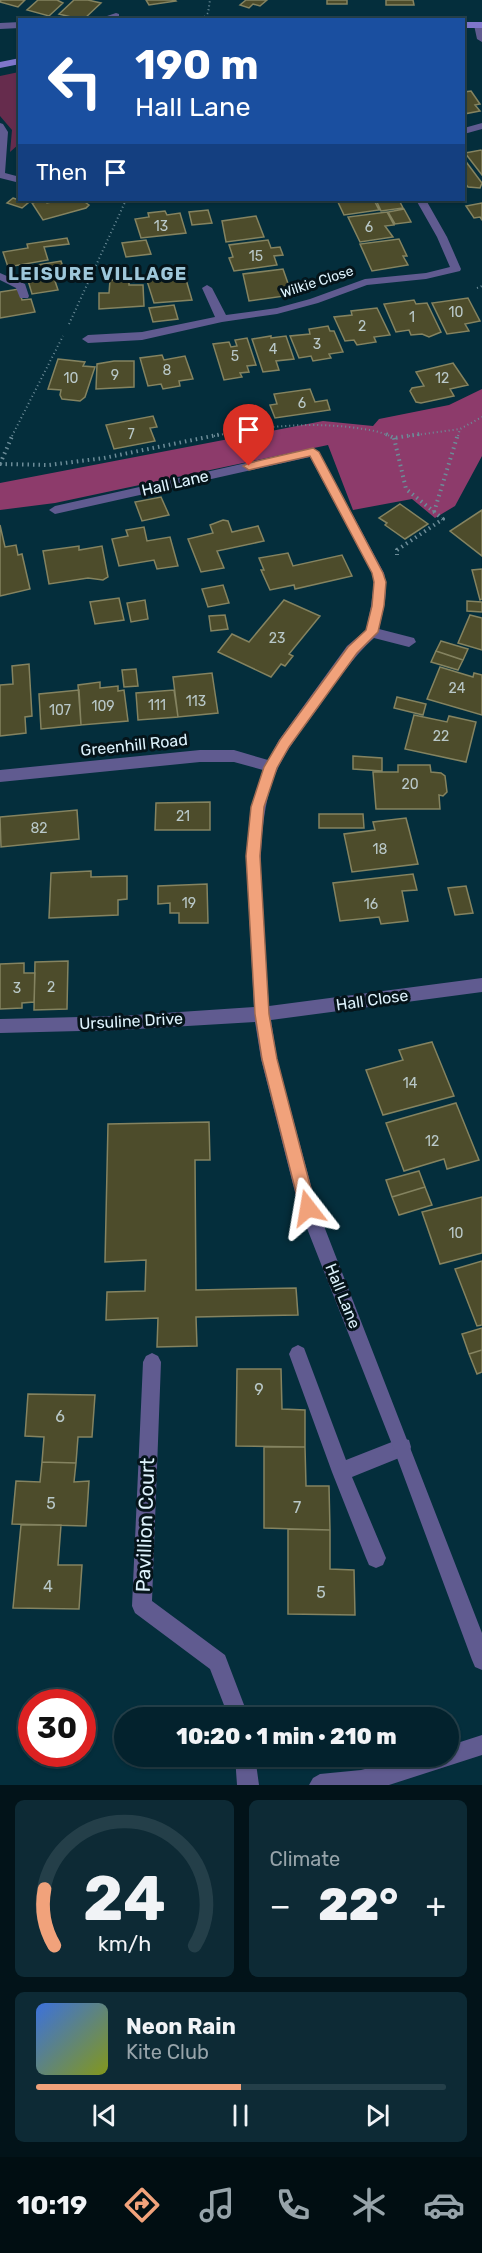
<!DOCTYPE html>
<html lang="en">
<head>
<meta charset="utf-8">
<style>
  :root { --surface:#03222d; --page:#0d2a35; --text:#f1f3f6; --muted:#97a4aa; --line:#243f49; --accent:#f1a27b }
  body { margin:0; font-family:Rubik,sans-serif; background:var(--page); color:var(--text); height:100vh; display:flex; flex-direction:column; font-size:22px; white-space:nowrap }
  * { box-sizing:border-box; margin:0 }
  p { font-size:20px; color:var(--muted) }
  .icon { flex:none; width:33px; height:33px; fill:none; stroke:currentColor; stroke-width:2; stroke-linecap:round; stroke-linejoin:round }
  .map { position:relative; height:1785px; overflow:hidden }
  .details { display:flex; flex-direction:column; gap:15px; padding:15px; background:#021319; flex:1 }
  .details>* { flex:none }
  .guide { position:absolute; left:18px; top:18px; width:447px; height:183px; border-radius:0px; box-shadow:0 2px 4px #0004,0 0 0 2px var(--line); background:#1a4fa0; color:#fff; overflow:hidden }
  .speed { position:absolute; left:18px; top:1689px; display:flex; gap:12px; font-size:30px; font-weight:700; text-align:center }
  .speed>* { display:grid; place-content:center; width:78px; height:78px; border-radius:50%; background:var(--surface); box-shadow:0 2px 4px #0004,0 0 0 2px var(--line); line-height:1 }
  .speed .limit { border:9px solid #d22; background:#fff; color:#111 }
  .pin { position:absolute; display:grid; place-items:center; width:51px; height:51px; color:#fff; margin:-62px -26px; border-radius:50% 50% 50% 0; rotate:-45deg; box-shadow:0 0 6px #0007 }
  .pin .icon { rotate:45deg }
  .me { position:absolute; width:66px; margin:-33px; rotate:346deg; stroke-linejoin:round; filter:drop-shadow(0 0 4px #0008) }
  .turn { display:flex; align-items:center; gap:21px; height:126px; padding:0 18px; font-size:27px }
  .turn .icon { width:78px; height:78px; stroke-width:2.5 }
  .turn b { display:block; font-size:42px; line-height:51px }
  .then { display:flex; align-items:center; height:57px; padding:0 18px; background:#0003; gap:12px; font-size:22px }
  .big { font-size:45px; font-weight:800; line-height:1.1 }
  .details .tile { flex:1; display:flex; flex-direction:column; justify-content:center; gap:9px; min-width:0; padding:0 21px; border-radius:9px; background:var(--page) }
  .details .dial { align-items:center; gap:0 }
  .dial svg { height:156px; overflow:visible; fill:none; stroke:var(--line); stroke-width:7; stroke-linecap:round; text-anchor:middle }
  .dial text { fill:var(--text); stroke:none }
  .song { display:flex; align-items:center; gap:18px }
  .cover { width:72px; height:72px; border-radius:9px; background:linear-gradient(135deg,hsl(220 70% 55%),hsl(70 70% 35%)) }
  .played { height:6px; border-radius:3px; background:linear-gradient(90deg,var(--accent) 50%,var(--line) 50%) }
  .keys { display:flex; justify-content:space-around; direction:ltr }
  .heat { display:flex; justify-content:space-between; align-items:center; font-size:33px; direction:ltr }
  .details .tiles { flex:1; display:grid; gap:15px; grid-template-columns:1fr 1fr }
  .tile:last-child { grid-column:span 2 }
  .trip { position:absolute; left:114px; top:1707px; width:345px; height:60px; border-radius:30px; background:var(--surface); box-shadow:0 2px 4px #0004,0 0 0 2px var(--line); font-weight:800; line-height:60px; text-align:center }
  .tab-bar { display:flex; height:96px; justify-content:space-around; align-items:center; background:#010e12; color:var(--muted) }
  .tab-bar .icon { width:42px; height:42px }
  .tab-bar .selected { color:var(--accent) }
  .tab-bar b { font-size:27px; color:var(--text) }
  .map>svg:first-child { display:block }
  .green { fill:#662c4d }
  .forest { fill:#8d3b6b }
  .building { fill:#4d4c2b; stroke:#848360; stroke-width:1.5 }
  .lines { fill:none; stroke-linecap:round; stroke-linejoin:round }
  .path-far1 { stroke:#6c8c98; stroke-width:2; stroke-dasharray:1 3; stroke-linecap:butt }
  .path { stroke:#6c8c98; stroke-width:4; stroke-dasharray:1.5 4; stroke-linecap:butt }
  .lane { fill:#605b90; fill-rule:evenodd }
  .street { fill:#605b90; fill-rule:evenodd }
  .secondary { fill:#7f76cb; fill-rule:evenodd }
  .route { fill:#f1a27b; stroke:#9d6950; stroke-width:1.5 }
  .labels { text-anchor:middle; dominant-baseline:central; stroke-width:6; stroke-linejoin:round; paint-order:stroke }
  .number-label { font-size:14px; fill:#b9c8c8 }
  .far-street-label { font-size:14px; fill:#ddf2fc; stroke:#05141a }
  .street-label { font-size:16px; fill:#ddf2fc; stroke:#05141a }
  .near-number-label { font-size:16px; fill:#b9c8c8 }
  .far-district-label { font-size:18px; font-weight:bold; letter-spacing:1.5px; fill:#9ec7da; stroke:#05141a }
  .near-street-label { font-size:20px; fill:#ddf2fc; stroke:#05141a }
</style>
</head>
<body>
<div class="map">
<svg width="482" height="1785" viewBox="0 0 482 1785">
  <rect width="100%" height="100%" fill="#042e3c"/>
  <path class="green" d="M19,72V144L10,152L12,130L0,116V76Z"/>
  <path class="forest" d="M482,389V456L455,506L435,518L412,499L353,510L328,445L55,503L0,510V483L323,421L373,426L379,419L449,405Z"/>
  <path class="building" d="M25,0L18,7L0,2L1,0Z
    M38,0H57L63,3L49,16L27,10Z
    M74,0H88L101,3L83,20L59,14Z
    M146,0H175L176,1L149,5Z
    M246,0H267L260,6L253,4L249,8L240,5Z
    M327,0H347V4H327Z
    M386,0H413L414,5H386Z
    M471,91L480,104L475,105L480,111L464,114V92Z
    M481,150L482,151V175L465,153Z
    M464,159L482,183L480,188L468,187L464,182Z
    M13,198L28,203L22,208L7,203Z
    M44,200L47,203L60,200H82L89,205L86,208L43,220L32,203Z
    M337,200L375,202L379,210L344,215Z
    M376,200H399L403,208L381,211Z
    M482,203V220L480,217L474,218L466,206Z
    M404,209L411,222L395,224L388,212Z
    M208,210L212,223L192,225L189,212Z
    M165,211L167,215L180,213L186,233L141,238L135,219L149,217L148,213Z
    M387,212L394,225L385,226L393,237L360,242L348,217Z
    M256,216L264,237L226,242L222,221Z
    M67,238L69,244L44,247L48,260L8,267L3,252L28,248L27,244Z
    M399,239L407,256H403L408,265L372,271L360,244Z
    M146,240L151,254L126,257L122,243Z
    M268,240L271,248L280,247L283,255L274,256L277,265L234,271L229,258L233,257L229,245Z
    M61,261L64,270L52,272L58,290L32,294L27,277H24L22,270H25L24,267Z
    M283,269L292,295L249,301L243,274Z
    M185,276L192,300L154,303L147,281Z
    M110,280H129V285H143L144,306L99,309V293H109Z
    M19,289L22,300L31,299L35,312L0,318V292Z
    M468,298L480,321L465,324L469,331L447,334L432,303Z
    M414,300L416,304L427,303L441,332L429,337L422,334L411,335L409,330L396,332L384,304Z
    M174,305L178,319L153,322L149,308Z
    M377,308L390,335L374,337L376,342L357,345L354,340L345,341L334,317L352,315L351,311Z
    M328,326L330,331H334L343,352L329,354L331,358L313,361L311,356L299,358L290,336L310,334L309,329Z
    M271,336V338L286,336L294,359L276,361L279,370L263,372L252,339Z
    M247,338L256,365L247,366L249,372L240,373L242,377L224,380L213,344L229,342L231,347L237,346L235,340Z
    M162,355L164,360L185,356L193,379L179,381L180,386L163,389L161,384L148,386L140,358Z
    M58,359L85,362L83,366L95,367L85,397L80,401L62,399L60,395L61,390L48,389Z
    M114,361H134V387L96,389L97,364Z
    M453,363L468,385L450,389L454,396L421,403L416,402L410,391L412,388L424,386L416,372Z
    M310,389L315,402L327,400L330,410L275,418L270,405L277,404L274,394Z
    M153,416L157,427L150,428L155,441L114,449L106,425Z
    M161,497L169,515L142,521L135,502Z
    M400,504L428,524L405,539L385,525L387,523L379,518Z
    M482,510V556L450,531Z
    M223,520L228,521L232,532L258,526L264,541L217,551L224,568L201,572L188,539L213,533L210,525Z
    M0,525L5,547L16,545L18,555L22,554L30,589L0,596Z
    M144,527L147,541L170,537L178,566L157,569L154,560L119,566L112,539L128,536L126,530Z
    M79,546V550L102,546L108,577L103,580L88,578L49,584L43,551Z
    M288,553L293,566L342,555L352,576L295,589L294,585L270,590L261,570H264L259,558Z
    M482,569V599L480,600L472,570Z
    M223,585L229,603L208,607L202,589Z
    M119,598L124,620L95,624L90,602Z
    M145,600L148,619L131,622L127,603Z
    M284,600L320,616L289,654L293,656L285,666L281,664L271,677L218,652L232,634L249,642Z
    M467,601L482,602V612L467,611Z
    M225,615L228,629L211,631L209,616Z
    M470,615L482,618V650L458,643Z
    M441,641L468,649L463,660L436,651Z
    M436,651L463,660L458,670L431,662Z
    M29,664L32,716L25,717L26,733L0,736V685L13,684L12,666Z
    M440,667L473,677L474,673L482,675V715L427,699Z
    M136,669L138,686L124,687L122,670Z
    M212,673L218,713L178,717L173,677Z
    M100,682V688L118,686V691L124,690L128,721L81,725L78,685Z
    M79,690L81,725L41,729L39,694Z
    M174,690L178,717L138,720L136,693Z
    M397,697L426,704L423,715L394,708Z
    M414,715L447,722L449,716L476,722L466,762L405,749Z
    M353,756L382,758V771L353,769Z
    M398,765H430L431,772L441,773L445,776L447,792L443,796L439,795L440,809H376L373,772H398Z
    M210,802V830H155L156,803Z
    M77,810L79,839L1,847L0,817Z
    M319,814H363L364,828H319Z
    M406,818L418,864L352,872L344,834L375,830L373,822Z
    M91,871V877L127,876V899L118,900V915L49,918L51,873Z
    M413,874L417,890L402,891L408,921L381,924L379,917L340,921L333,883Z
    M207,884L208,923H179V913H170V903L158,904V886Z
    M466,886L473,913L455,915L448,888Z
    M68,961L67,1009L34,1010L35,962Z
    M24,963V973H35L34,1002L22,1003V1008L0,1009V964Z
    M432,1042L454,1096L383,1115L366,1070L403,1060L399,1050Z
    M456,1103L479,1160L447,1169L444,1159L404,1171L386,1123Z
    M209,1122L210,1160H195L196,1290L296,1288L298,1315L196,1317L197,1346L157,1347L158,1318L106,1320L107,1292L145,1291L146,1260L105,1262L108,1124Z
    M419,1171L425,1187L392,1197L386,1180Z
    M425,1187L432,1205L399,1215L392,1197Z
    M482,1197V1253L440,1264L422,1212Z
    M482,1261V1325L477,1326L455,1269Z
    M482,1328V1350L469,1354L462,1334Z
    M482,1350V1372L477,1374L469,1354Z
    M237,1369H281L282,1409L305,1410V1447L236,1446Z
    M28,1394L95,1395L92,1437H78L76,1463L42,1462L44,1437L25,1436Z
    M264,1447H305L306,1486H329L330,1530L264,1528Z
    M42,1462L76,1463L74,1482L89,1481L86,1526L12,1524L16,1481L40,1482Z
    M21,1525H61L58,1565H82L79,1609L13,1608Z
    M288,1529L330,1530V1569L354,1570L355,1615L288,1614Z"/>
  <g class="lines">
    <path class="path-far1" d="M202,20L208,13L210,0
      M477,288L482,286
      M69,324L126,200
      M12,436L63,336
      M214,436C260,427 303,422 349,427C363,429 376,430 390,436
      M409,436L460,429L482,417
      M458,436L460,429"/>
    <path class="path" d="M386,434L394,438L420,434
      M394,438L406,489L443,519L397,550V555
      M0,464L49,465L104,458L222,434
      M0,464L13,434
      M434,512L458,434"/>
    <path class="lane" d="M116,13L119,14V18L95,20Z
      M20,22V28L0,29V23Z
      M0,273L25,284L29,296L28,298H20L16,288L0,280Z
      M298,1345L304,1348L346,1460L402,1438L409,1440L411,1447L409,1454L352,1477L386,1558L383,1565L376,1568L369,1565L366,1558L332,1472L289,1354L292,1348Z"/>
    <path class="street" d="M479,22L482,23V42L477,39L474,25Z
      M0,123L3,124L8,132L5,173L20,177V183L0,178Z
      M482,123V129L464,134V128Z
      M416,200H426L447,237L461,269L460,271L426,279L367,285L318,303L277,314L222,322L142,340L88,343L82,339L88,335L142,332L215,317L202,288L207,285L212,288L226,315L277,308L310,299L365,279L426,273L450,267L437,237Z
      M313,448L319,452L384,573C389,592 383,611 379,629L414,638L416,642L409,647L374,638C353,657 337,681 320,705C306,725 290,744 279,766C248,828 265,937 269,1006L482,978V992L271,1020L277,1059L317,1208L482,1633V1670L475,1667L472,1660L393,1447L299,1208L261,1059L255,1022L120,1030L0,1033V1019L120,1016L254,1007L246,856L251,807L263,770L234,762H200L0,782V770L200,750H234L268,760L279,740L347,646L366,630L371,606L374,582L372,573L310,457L55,514L49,510L55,506Z
      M152,1353L158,1356L161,1362L152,1601L225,1655L249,1718H229L210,1669L135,1613L132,1606L143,1362L146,1356Z
      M482,1735V1755L389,1785H309L313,1778L320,1774L361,1770L416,1756H448V1746Z
      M235,1756H255L259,1785H237Z"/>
    <path class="secondary" d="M464,22H482V28H464Z
      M20,58V64L0,68V62Z"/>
  </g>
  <path class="route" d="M313,448L319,452L383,573L386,582L384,606L378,632L357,653L289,747L277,768L264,807L260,856L269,1014L277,1059L316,1208L313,1213L308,1216L302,1213L300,1208L262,1059L255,1014L246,856L251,807L264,767L280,740L348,647L366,630L372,606L374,582L372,573L310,456L249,470L243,466L249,463Z"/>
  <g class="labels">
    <g class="number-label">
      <text x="161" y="226">13</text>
      <text x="369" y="227">6</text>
      <text x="256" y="256">15</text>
      <text x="456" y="312">10</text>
      <text x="412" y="317">1</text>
      <text x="362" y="326">2</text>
      <text x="317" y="344">3</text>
      <text x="273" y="349">4</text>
      <text x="235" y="356">5</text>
      <text x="167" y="370">8</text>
      <text x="115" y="375">9</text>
      <text x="71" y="378">10</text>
      <text x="442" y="378">12</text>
      <text x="302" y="403">6</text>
      <text x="131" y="434">7</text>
      <text x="277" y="638">23</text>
      <text x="457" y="688">24</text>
      <text x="196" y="701">113</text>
      <text x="157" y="705">111</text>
      <text x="103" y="706">109</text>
      <text x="60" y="710">107</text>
      <text x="441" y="736">22</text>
      <text x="410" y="784">20</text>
      <text x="183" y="816">21</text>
      <text x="39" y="828">82</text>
      <text x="380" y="849">18</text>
      <text x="189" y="903">19</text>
      <text x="371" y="904">16</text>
      <text x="51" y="987">2</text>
      <text x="17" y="988">3</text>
      <text x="410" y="1083">14</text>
      <text x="432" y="1141">12</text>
      <text x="456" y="1233">10</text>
    </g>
    <g class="far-street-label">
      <text transform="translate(317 282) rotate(-18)">Wilkie Close</text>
    </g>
    <g class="street-label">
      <text transform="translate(175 483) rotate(-13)">Hall Lane</text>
      <text transform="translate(134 745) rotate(-6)">Greenhill Road</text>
      <text transform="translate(372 1000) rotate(-8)">Hall Close</text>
      <text transform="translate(131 1021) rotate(-3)">Ursuline Drive</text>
      <text transform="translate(343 1296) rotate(68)">Hall Lane</text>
    </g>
    <g class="near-number-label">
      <text x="259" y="1389">9</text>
      <text x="60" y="1416">6</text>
      <text x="51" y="1503">5</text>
      <text x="297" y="1507">7</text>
      <text x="48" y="1586">4</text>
      <text x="321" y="1592">5</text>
    </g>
    <g class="far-district-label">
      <text x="98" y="274">LEISURE VILLAGE</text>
    </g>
    <g class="near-street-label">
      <text transform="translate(145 1525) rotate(-88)">Pavillion Court</text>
    </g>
  </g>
</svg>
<div class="speed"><div class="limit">30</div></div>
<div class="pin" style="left:249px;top:466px;background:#d93025"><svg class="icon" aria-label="arrive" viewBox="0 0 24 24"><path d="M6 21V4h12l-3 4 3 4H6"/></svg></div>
<svg class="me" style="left:308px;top:1208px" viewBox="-20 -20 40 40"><path d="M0-17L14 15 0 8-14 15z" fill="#f1a27b" stroke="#fff" stroke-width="4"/></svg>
<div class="trip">10:20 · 1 min · 210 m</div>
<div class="guide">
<div class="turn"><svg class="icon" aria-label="left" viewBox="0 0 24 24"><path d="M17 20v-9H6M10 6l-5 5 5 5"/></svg><div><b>190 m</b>Hall Lane</div></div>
<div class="then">Then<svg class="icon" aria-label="arrive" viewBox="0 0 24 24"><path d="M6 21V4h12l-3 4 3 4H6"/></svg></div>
</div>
</div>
<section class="details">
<div class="tiles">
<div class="tile dial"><svg viewBox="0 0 100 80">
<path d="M14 69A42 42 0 1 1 86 69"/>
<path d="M14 69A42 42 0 0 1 9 40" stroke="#f1a27b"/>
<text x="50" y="56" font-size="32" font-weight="700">24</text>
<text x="50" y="72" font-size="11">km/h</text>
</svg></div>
<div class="tile"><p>Climate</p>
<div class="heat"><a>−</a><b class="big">22°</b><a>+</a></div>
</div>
<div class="tile">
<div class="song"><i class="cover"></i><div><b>Neon Rain</b><p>Kite Club</p></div></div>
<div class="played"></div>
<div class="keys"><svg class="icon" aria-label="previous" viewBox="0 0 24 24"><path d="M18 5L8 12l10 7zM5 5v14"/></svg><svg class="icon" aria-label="pause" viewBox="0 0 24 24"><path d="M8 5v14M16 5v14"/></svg><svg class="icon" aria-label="next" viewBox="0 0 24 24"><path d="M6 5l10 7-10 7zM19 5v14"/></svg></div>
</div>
</div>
</section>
<nav class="tab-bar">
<b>10:19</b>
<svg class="icon selected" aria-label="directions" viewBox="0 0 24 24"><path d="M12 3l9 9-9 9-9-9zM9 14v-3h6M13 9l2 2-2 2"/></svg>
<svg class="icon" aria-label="music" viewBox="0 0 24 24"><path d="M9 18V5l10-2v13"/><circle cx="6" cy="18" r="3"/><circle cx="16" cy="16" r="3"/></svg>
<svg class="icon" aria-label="phone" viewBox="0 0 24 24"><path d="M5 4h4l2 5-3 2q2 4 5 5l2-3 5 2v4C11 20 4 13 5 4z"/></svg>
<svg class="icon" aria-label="climate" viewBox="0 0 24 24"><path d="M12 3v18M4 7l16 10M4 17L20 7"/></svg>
<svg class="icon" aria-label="car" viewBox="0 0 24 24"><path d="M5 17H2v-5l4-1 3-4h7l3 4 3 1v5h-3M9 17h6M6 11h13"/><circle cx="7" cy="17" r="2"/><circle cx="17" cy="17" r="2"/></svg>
</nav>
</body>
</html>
